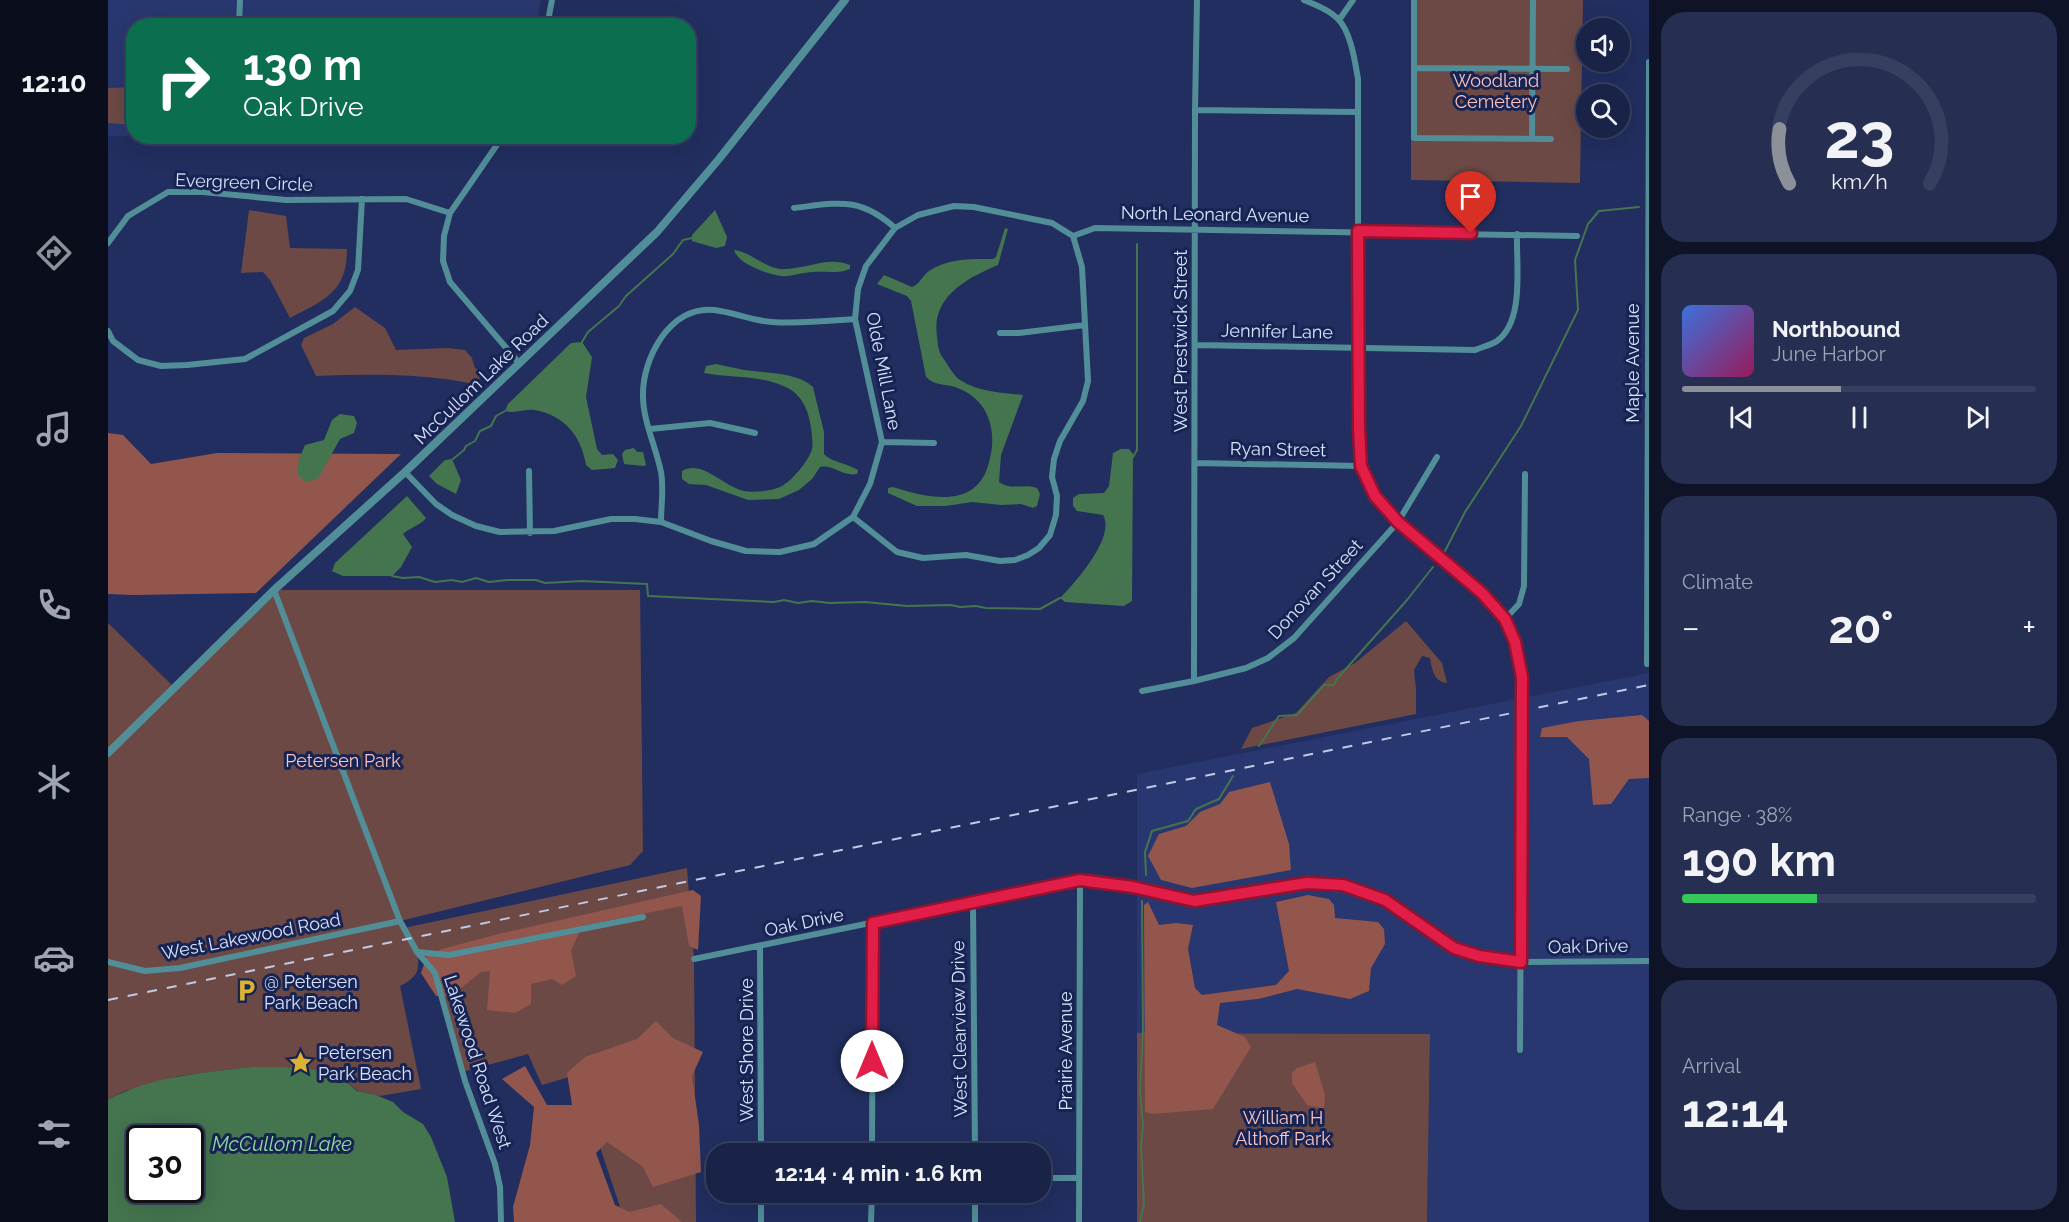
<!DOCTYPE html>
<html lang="en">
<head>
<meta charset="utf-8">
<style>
  :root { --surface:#192247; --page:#262f52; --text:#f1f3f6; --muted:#9fa4b4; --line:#373f60; --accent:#8c9099 }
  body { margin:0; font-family:Raleway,sans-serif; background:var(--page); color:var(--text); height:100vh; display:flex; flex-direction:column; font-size:22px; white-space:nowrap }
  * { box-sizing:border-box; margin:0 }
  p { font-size:20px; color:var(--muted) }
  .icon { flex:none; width:33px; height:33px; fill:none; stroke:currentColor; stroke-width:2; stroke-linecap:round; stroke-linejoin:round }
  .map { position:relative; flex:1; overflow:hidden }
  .side { display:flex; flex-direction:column; gap:12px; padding:12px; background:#0e1327; width:420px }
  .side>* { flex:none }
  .top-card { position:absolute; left:18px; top:18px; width:570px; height:126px; border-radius:24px; box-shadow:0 6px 24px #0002,0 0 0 2px var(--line); background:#0b6e4f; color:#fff; overflow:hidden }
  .buttons { position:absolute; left:1468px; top:18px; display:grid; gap:12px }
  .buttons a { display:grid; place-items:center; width:54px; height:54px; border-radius:50%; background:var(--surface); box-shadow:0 6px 24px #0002,0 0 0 2px var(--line); font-size:30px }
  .speed { position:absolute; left:18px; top:1125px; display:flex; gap:12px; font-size:30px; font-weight:700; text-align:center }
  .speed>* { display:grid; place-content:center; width:78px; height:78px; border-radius:50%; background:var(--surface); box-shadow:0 6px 24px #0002,0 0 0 2px var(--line); line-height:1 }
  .speed .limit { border:3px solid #111; border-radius:9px; background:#fff; color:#111 }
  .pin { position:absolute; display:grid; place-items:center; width:51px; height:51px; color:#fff; margin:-62px -26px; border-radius:50% 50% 50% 0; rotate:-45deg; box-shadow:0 0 6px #0007 }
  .pin .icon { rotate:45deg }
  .me { position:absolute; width:66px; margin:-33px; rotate:0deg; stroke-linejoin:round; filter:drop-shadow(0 0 4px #0008) }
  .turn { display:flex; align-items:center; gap:21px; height:126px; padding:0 18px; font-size:27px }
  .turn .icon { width:78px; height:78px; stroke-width:2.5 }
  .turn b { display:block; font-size:42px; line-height:51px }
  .big { font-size:45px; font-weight:700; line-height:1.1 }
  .side .tile { flex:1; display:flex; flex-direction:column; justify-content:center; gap:9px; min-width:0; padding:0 21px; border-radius:24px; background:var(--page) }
  .side .dial { align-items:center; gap:0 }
  .dial svg { height:156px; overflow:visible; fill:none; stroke:var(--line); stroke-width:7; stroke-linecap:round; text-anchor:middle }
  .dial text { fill:var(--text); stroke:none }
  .song { display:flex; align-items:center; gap:18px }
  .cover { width:72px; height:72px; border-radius:9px; background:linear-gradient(135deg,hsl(220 70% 55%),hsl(330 70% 35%)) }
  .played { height:6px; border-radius:3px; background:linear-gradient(90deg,var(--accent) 45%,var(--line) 45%) }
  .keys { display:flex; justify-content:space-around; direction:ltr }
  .heat { display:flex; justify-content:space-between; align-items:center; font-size:33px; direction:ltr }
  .charge { height:9px; border-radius:4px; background:linear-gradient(90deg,#34c759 38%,var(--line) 0) }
  .trip { position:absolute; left:598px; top:1143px; width:345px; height:60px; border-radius:24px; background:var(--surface); box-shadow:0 6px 24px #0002,0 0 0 2px var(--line); font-weight:700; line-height:60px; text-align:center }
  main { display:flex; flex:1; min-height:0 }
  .tab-bar { display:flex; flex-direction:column; width:108px; justify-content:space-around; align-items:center; background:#0a0e1c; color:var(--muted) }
  .tab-bar .icon { width:42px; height:42px }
  .tab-bar .selected { color:var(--accent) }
  .tab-bar b { font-size:27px; color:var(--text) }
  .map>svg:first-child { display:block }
  .built { fill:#28376f }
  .green { fill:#6c4944 }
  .forest { fill:#92564d }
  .water { fill:#44754e; fill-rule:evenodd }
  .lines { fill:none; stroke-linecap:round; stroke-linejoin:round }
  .stream { stroke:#44754e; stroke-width:2 }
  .minor { stroke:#528e98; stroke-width:6 }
  .tertiary { stroke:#528e98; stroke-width:8 }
  .rail { stroke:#c1cae7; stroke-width:2; stroke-dasharray:10 10; stroke-linecap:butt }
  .route-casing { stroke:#92132f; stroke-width:15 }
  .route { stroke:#e11d48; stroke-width:10 }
  .labels { text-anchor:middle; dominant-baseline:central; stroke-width:6; stroke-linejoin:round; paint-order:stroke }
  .park-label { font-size:18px; fill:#fdc4bb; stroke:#172453 }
  .street-label { font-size:18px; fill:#dae3fc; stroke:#172453 }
  .poi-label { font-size:18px; fill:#dae3fc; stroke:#172453; text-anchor:start }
  .water-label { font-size:20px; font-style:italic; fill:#91da9e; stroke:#172453 }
</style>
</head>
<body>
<main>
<nav class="tab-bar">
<b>12:10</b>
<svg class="icon selected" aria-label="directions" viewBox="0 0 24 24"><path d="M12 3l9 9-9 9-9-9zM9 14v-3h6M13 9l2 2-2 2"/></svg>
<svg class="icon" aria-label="music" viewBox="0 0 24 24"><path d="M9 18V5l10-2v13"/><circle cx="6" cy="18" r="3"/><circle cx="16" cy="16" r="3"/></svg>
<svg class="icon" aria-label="phone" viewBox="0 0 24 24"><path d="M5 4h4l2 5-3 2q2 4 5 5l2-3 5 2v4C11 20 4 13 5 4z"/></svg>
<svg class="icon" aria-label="climate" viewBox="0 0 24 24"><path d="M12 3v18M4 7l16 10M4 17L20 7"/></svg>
<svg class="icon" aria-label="car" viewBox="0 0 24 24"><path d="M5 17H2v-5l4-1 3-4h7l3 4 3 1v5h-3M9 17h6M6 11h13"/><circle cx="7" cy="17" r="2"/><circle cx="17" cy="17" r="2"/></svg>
<svg class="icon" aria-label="filters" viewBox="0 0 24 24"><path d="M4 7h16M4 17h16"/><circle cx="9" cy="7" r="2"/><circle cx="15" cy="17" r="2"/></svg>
</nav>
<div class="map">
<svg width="1541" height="1222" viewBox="0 0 1541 1222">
  <rect width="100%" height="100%" fill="#212e5f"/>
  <path class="built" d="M0,0H433L428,25L26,26L25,136H0Z
    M32,137H379L373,146H365Z
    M1541,673V1222H1319L1322,1034L1029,1033V774Z"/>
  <path class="green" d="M1303,0H1475L1472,183L1303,180Z
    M25,87V125L0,123V88Z
    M141,210L178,216L182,248L239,249C239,293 216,300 182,318L162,280L155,272L133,273Z
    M247,307L277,328L288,350L340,348L357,350L364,358L367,368L377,373L366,384C314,373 261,374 208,376L193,345L196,338L225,324Z
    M166,590H532L535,851L522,865L292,921L296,928L579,868L586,959L588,1222H517L468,1075L434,1085L420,1054L354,1072L327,973L309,953C313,971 308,978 292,986L313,1089L272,1096L250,1091L234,1078L177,1067H143L71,1076L17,1091L0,1100V623L66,687Z
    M1298,621L1334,663L1339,683C1326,682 1324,670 1322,658L1314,656L1306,670L1308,689V714L1133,749L1144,728L1188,713L1221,677L1247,663Z
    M1029,1033L1322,1034L1319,1222H1029Z"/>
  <path class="forest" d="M0,433L15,435L43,464L109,453L293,454L148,593L25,595L0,594Z
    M1534,715L1541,721V778L1521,779L1503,804L1485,805L1481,759L1459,737H1432L1434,728L1471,721Z
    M1162,782L1181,844L1183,870L1084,888L1053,880L1040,856L1051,834L1078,826L1092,812L1112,804L1121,792Z
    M585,890L593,896L590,950L581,946L574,906L474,926L463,951L468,976L454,985L444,979L423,984V1004L407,1013L379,1010L382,971L373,972L343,996H328L313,973L319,956L334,949L394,933Z
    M1200,895L1221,899L1226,905L1227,918L1270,922L1276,929L1277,944L1263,968L1261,991L1242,999L1189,989L1150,999L1112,1003L1109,1025L1137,1037L1143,1047L1105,1109L1045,1114L1037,1112L1036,905L1040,902L1051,925L1068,923L1085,925L1080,949L1087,988L1094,995L1168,985L1181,971L1168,902Z
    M548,1021L565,1038L595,1052L584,1076L591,1125L593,1172L545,1187L535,1167L499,1142L488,1153L507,1205L521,1212L553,1204L574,1222H406L405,1207L422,1145L426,1107L394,1079L417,1066L439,1105H464L459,1073L477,1057L529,1039Z
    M1207,1062L1217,1095L1216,1109L1199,1105L1184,1083V1073L1189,1068Z"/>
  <path class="water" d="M607,210L619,237L617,246L608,248L584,241V235Z
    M897,228L900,229L890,265C859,278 823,297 829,336C830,345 830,351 835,358C840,365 845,375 852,380C871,392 894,393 915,395L893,455L891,482C903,491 916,483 929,488L932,494L929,506L925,508L913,504L893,505L864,502L838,506H809L780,493V488L785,487C823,499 872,510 882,458C886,442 885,424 876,409C870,399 859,391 847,387C837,384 825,385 818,377L803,301L799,296L769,284L776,275L804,287C812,284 814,276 821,271C840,258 864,259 885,259L888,257Z
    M626,250C645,252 658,271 678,269C700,268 721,256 742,265V269C730,274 718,271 705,272C695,272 683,277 673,276C659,274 630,264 626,250Z
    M474,342L484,357L478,397L489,449L494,455L505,454L510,460L507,468L484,470L478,465C473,435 456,415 426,410C416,409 407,414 397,411L400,404L463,343Z
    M608,364C617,366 627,368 636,370C656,373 690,372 705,387L716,432V454C723,462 739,463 750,470L749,474C735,477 725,464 712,467L704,479L691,490L671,499L640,500L598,485L581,484L574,479V471C594,459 616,487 636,491C647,493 662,491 672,487C683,482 701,461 704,449C705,446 704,440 704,436C702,414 696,393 673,385C648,375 622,378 596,373L598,366Z
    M232,414L246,416L249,423L246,433L232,439L210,479L198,482L189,474L191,459L197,445L216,440L224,420Z
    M526,448L529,452H535L538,465L536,466L516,464L514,454L517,450Z
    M1013,449H1021L1025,454L1024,601L1016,606L957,602L952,598C967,583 1008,537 995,515L969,511L965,506V498L971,494L996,493L1001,486L1005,453Z
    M344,459L353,480L348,494L329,484L321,476L337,460Z
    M299,496L318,518C313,525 303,527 295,534L304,547L293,567L284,576H235L224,571L227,563Z
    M143,1067H177L208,1070L234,1078L249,1091L268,1095L285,1102L295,1112L315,1124L323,1137L339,1177L347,1222H0V1100C43,1076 95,1073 143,1067ZM82,1138V1190H32V1138Z"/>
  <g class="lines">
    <path class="stream" d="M474,342L480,332L511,306L518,296L565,254L575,240L584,238
      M1025,457L1029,450V244
      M345,459L356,450L358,446L367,441L372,431L383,426L388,416L397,411
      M1337,551L1357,512L1413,426L1470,310L1467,260L1480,224L1491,211L1531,207
      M284,576L295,578L311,577L327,582L344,580L354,582L368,578L381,582L399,580H428L437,583L474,581L539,584L540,596L666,602L676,600L690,603L704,601L722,603L757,602L799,606L843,605L852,607L868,606L878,608L932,609L952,598
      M1151,746L1171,716L1189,715L1216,685H1226L1229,679L1299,600L1325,567
      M1038,875L1037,852L1044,831L1080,821L1088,809L1111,799L1125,776
      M1032,1222L1036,1204L1033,1147L1035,1126L1032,1090L1035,1029L1034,901"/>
    <path class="minor" d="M1196,0C1208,5 1221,10 1230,19C1243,32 1247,62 1250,79V347L1253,466L1267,496L1290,522L1374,593L1397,619L1407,642L1414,677L1412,1050
      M1306,0V138L1443,139
      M1231,20L1245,0
      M131,26L132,0
      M439,26L444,0
      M1306,68L1459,69
      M1087,110L1249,112
      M395,136L342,213L336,236L335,261L342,282L411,363
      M1424,139L1425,0
      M686,208C730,203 751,196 787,228
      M965,236L987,228L1469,236
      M0,243L20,216L60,192H95L178,200L298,199L342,213
      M0,331L5,341L30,360L53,366L79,365L137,359L225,311L242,291L250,270L254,199
      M892,333H911L977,325
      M1087,345L1367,350C1374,347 1383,345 1389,341C1417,321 1408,264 1409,234
      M542,429L602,423L647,433
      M774,442L826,443
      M1087,463L1253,466
      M421,471L422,533
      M297,472L328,504L344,515L368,526L392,532L446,531L503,519H527L553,522L603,541L638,551L672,552L706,544L745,517L762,484L774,442L747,319L750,289L758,266L787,228L810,215L846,206L866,207L944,223L965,236
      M745,517L789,552L815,558L858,555L892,561L907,560L920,555L931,548L942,535L948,515L949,496L944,477L946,459L952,441L975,401L980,381L974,267L965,236
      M553,522C553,506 556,487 553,472C548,447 535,421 535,396C534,359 562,305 606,310C625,312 644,321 664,322C691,324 719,321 747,319
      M166,590L292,921L309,952L327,973L357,1081L387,1164L392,1187L393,1222
      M1397,619L1411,604L1416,586L1417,474
      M1539,664L1541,62
      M1086,681L1087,110L1089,0
      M1034,691L1086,681L1138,668L1160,658L1186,638L1290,522L1329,457
      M865,903L867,1154
      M652,946L653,1154
      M309,952L341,955L535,917
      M586,959L972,880L1025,887L1086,901L1199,883L1235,885L1277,900L1346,948L1371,956L1413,962L1541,961
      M0,962L37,971L72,968L292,921
      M764,1154L765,923
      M933,1178H971
      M653,1222V1192
      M763,1222L764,1192
      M867,1222V1192
      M971,1222L972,880"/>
    <path class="tertiary" d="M0,753L166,590L297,472L549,232L611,159L737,0"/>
    <path class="rail" d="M0,1000L1541,685"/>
  </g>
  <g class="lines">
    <defs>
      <path id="route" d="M764,1061L765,923L972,880L1025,887L1086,901L1199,883L1235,885L1277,900L1346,948L1371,956L1413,962L1414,677L1407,642L1397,619L1374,593L1290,522L1267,496L1253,466L1251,429L1250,231L1363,233"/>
    </defs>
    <use href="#route" class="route-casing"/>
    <use href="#route" class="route"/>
  </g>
  <defs>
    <symbol id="parking-bare" viewBox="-9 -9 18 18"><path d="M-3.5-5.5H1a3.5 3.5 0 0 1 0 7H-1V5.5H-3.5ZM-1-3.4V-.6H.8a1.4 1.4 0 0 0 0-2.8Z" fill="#dcb233" stroke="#172453" stroke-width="2.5" paint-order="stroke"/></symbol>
    <symbol id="sight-bare" viewBox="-9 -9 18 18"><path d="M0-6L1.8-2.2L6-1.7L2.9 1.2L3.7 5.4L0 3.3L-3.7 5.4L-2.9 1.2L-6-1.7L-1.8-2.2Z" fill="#dcb233" stroke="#172453" stroke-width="2.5" paint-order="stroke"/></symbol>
  </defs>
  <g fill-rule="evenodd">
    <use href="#parking-bare" x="122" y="974" width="33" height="33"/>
    <use href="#sight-bare" x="176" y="1046" width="33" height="33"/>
  </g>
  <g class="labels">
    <g class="park-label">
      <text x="1388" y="80">Woodland<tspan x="1388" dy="21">Cemetery</tspan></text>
      <text x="235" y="760">Petersen Park</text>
      <text x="1175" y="1117">William H<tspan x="1175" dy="21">Althoff Park</tspan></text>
    </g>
    <g class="street-label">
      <text transform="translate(136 182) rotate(2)">Evergreen Circle</text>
      <text transform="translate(1107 214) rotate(1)">North Leonard Avenue</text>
      <text transform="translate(1169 331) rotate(1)">Jennifer Lane</text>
      <text transform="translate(1072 341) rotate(-90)">West Prestwick Street</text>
      <text transform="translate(1524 363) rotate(-90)">Maple Avenue</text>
      <text transform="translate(776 371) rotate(79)">Olde Mill Lane</text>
      <text transform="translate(373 379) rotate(-44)">McCullom Lake Road</text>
      <text transform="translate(1170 449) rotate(1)">Ryan Street</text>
      <text transform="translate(1207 589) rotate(-47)">Donovan Street</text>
      <text transform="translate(696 922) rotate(-12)">Oak Drive</text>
      <text transform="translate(143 936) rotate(-11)">West Lakewood Road</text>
      <text transform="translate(1480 946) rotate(-1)">Oak Drive</text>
      <text transform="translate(851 1029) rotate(-91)">West Clearview Drive</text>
      <text transform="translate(638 1050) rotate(-90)">West Shore Drive</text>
      <text transform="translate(957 1051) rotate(-90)">Prairie Avenue</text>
      <text transform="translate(370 1062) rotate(72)">Lakewood Road West</text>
    </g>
    <g class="poi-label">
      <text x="156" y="981">@ Petersen<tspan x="156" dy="21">Park Beach</tspan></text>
      <text x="210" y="1052">Petersen<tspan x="210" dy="21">Park Beach</tspan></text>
    </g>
    <g class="water-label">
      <text x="174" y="1144">McCullom Lake</text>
    </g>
  </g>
</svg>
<div class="buttons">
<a><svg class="icon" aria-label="sound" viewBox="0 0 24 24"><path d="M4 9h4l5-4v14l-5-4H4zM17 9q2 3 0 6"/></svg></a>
<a><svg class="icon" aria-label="search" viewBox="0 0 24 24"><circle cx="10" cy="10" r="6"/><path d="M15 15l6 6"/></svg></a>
</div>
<div class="speed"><div class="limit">30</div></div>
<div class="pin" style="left:1363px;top:233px;background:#d93025"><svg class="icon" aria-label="arrive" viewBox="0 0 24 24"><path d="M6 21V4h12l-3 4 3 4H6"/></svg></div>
<svg class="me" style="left:764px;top:1061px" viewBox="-20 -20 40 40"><circle r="19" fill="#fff"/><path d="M0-13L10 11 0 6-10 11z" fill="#e11d48"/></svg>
<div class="trip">12:14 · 4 min · 1.6 km</div>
<div class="top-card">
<div class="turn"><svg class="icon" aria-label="right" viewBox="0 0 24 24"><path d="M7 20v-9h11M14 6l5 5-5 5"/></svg><div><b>130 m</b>Oak Drive</div></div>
</div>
</div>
<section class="side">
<div class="tile dial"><svg viewBox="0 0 100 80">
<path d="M14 69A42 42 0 1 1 86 69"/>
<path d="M14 69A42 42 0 0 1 9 41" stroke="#8c9099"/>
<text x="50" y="56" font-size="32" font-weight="700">23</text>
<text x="50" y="72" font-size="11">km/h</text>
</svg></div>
<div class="tile">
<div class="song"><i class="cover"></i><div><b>Northbound</b><p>June Harbor</p></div></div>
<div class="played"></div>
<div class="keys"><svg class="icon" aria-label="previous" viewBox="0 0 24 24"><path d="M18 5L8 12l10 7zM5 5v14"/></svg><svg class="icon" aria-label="pause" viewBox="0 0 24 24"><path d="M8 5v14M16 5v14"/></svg><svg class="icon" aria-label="next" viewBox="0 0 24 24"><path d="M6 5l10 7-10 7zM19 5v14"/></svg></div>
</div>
<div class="tile"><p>Climate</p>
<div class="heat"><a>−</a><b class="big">20°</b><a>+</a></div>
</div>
<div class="tile"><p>Range · 38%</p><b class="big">190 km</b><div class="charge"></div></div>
<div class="tile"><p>Arrival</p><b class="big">12:14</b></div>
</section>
</main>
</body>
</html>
